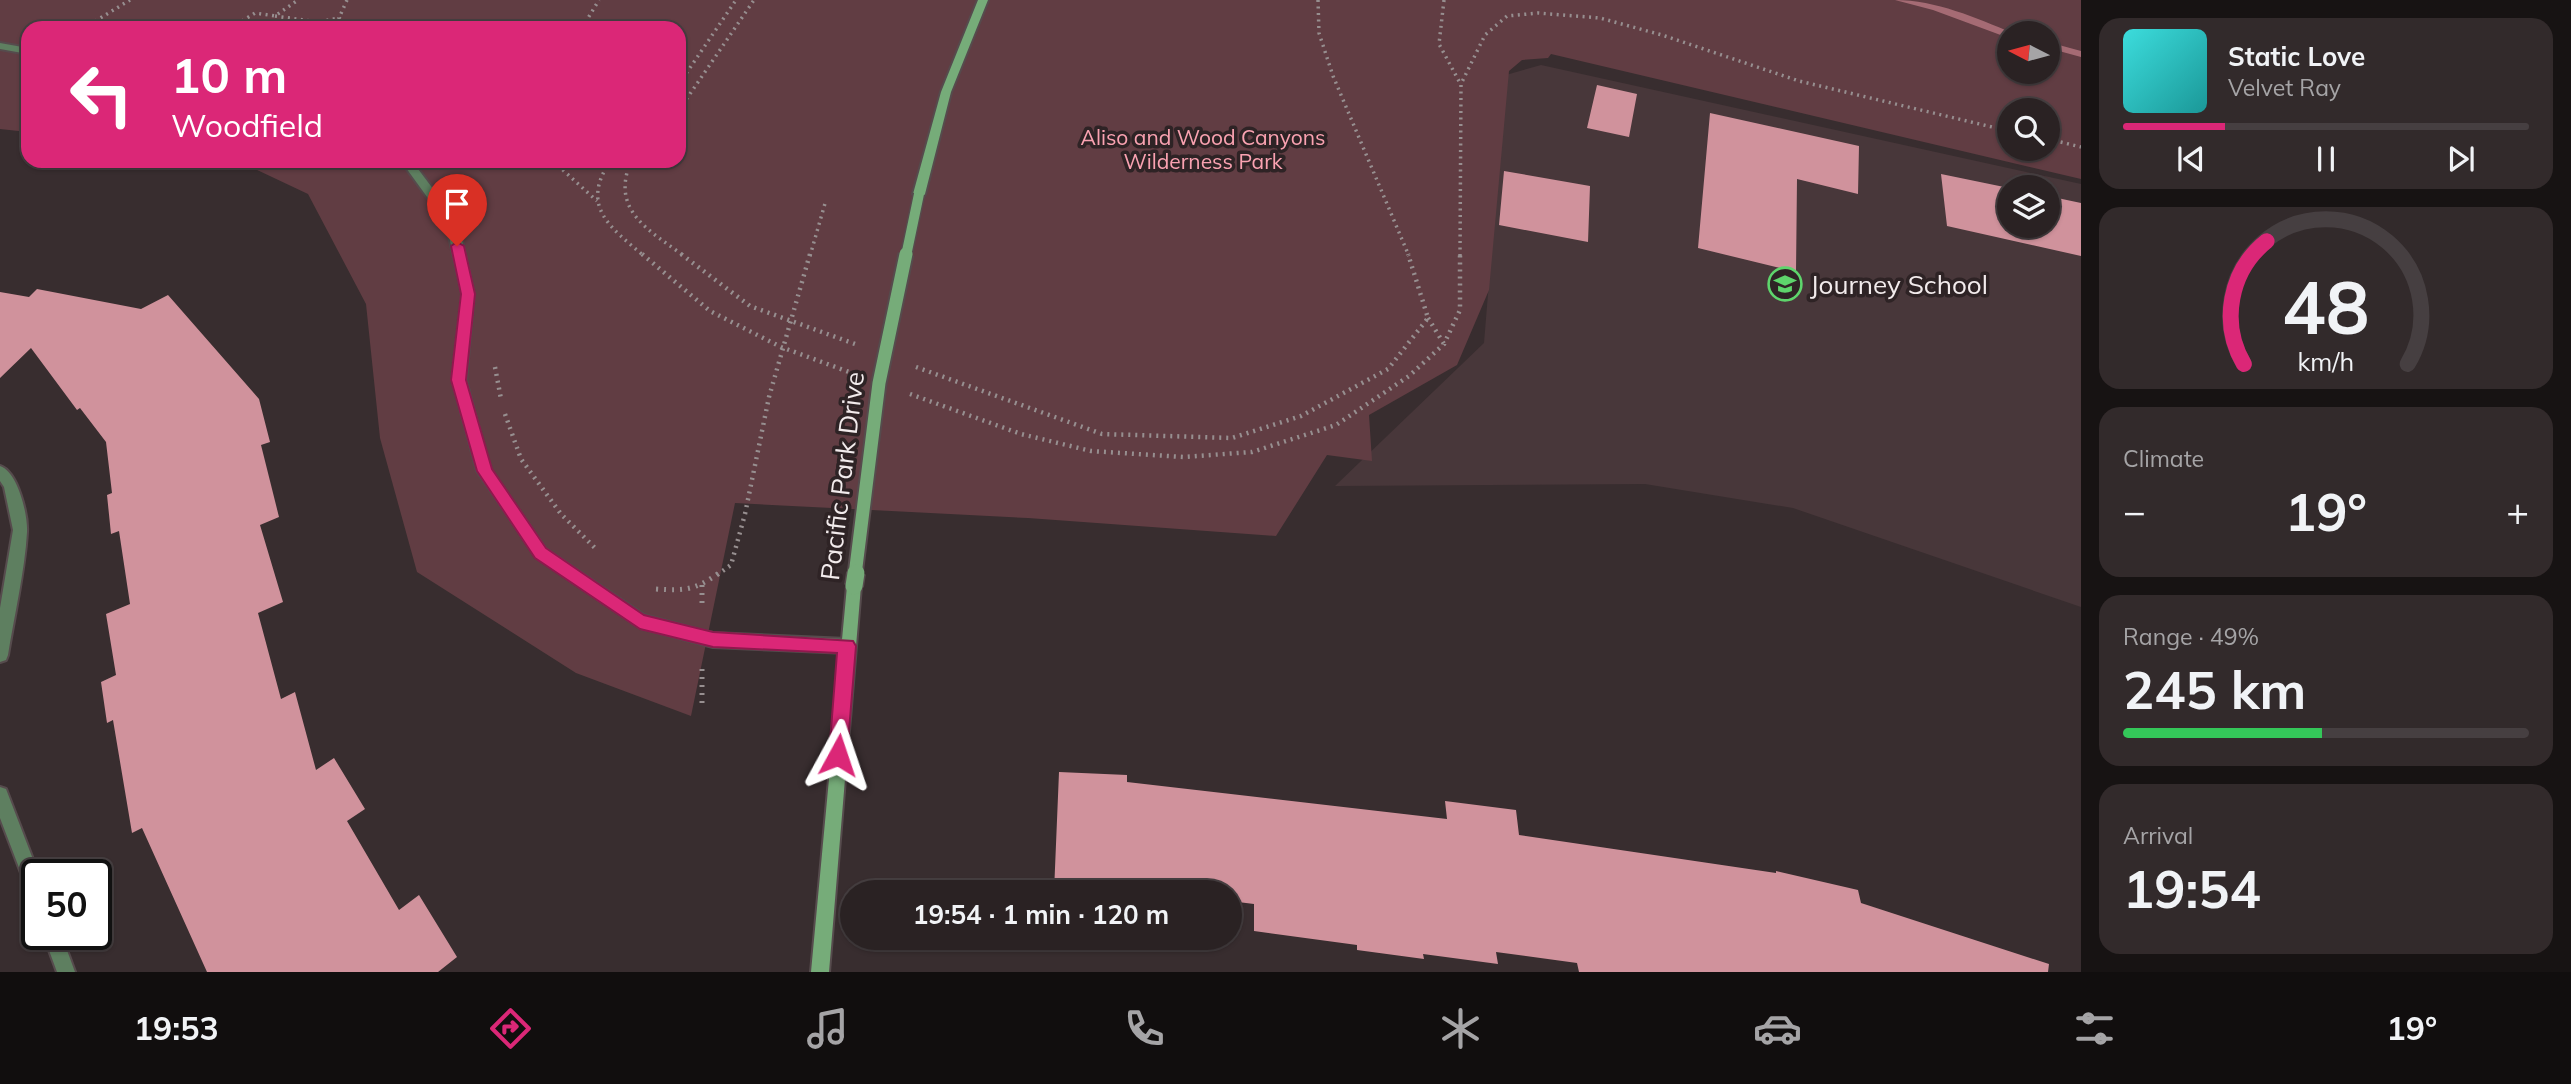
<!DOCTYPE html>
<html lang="en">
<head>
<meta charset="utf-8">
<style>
  :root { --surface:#2a2223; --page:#322a2b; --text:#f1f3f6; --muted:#a5a4a6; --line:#463f41; --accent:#db2777 }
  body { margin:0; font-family:Mulish,sans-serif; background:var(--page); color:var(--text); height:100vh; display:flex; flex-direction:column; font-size:26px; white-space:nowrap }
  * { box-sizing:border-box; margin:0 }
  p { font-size:23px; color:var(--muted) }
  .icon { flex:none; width:38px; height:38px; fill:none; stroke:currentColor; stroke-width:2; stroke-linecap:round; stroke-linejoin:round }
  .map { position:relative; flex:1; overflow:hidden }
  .details { display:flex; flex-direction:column; gap:18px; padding:18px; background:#171313; width:490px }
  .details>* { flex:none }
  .banner { position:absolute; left:21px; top:21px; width:665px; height:147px; border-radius:21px; box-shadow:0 2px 5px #0004,0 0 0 2px var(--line); background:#db2777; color:#fff; overflow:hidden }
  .needle { width:46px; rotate:276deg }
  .buttons { position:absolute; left:1997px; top:21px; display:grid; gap:14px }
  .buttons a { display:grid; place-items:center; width:63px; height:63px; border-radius:50%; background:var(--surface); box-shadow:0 2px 5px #0004,0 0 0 2px var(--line); font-size:35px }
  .speed { position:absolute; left:21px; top:859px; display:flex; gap:14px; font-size:35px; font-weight:700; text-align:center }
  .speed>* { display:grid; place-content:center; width:91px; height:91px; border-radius:50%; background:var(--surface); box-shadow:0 2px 5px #0004,0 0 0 2px var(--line); line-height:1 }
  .speed .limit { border:4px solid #111; border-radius:10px; background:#fff; color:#111 }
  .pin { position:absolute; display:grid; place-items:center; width:60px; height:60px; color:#fff; margin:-72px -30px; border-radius:50% 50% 50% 0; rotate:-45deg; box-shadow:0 0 7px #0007 }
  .pin .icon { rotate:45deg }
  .me { position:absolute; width:77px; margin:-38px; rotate:5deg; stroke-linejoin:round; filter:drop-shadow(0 0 5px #0008) }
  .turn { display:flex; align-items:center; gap:24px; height:147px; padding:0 35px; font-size:32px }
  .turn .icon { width:91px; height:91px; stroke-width:2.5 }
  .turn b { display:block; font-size:49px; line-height:60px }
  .big { font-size:52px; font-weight:700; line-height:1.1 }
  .details .tile { flex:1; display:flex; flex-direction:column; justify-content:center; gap:10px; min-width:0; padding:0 24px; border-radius:21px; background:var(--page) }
  .details .dial { align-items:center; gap:0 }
  .dial svg { height:182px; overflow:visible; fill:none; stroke:var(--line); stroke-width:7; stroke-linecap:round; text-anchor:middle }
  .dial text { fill:var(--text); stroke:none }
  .song { display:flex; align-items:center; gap:21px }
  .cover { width:84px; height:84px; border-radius:10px; background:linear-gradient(135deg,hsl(180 70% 55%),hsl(180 70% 35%)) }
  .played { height:7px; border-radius:4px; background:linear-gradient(90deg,var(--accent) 25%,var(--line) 25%) }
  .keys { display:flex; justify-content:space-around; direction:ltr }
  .heat { display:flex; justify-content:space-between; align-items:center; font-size:38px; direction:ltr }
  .charge { height:10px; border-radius:5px; background:linear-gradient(90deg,#34c759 49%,var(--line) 0) }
  .trip { position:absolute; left:840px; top:880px; width:402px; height:70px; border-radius:35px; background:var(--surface); box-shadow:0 2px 5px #0004,0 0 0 2px var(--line); font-weight:700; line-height:70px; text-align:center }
  .tabs { display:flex; height:112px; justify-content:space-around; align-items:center; background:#110e0e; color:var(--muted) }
  .tabs .icon { width:49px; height:49px }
  .tabs .selected { color:var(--accent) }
  .tabs b { font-size:32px; color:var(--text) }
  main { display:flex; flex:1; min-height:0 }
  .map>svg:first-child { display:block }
  .built { fill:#48373a; fill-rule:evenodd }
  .green { fill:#613d43; fill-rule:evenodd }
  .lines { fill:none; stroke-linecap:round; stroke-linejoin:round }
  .stream { fill:#a56b74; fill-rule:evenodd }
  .building { fill:#d0929c }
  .lane-casing { stroke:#564b4d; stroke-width:4 }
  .street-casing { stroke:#564b4d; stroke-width:4 }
  .secondary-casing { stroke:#564b4d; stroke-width:4 }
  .path-far2 { stroke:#978f90; stroke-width:3.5; stroke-dasharray:2 4.5; stroke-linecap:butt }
  .path-far1 { stroke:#978f90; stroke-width:4.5; stroke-dasharray:2 5; stroke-linecap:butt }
  .path { stroke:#978f90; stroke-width:5; stroke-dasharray:2 6; stroke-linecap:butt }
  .lane { fill:#5e7f60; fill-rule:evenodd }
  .street { fill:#5e7f60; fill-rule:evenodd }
  .secondary { fill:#76ac79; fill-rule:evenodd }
  .secondary-bridge-far2-casing { stroke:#564b4d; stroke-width:13; stroke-linecap:butt }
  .secondary-bridge-far1-casing { stroke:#564b4d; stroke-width:17; stroke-linecap:butt }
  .secondary-bridge-casing { stroke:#564b4d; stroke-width:20; stroke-linecap:butt }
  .path-bridge-far1 { stroke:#978f90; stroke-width:3.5; stroke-dasharray:2 4.5; stroke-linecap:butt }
  .path-bridge { stroke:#978f90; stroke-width:4.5; stroke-dasharray:2 5; stroke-linecap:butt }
  .secondary-bridge-far2 { stroke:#76ac79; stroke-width:10 }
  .secondary-bridge-far1 { stroke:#76ac79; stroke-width:13 }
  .secondary-bridge { stroke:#76ac79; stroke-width:17 }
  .route { fill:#db2777; stroke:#8e194d; stroke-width:2 }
  .labels { text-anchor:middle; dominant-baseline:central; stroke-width:7; stroke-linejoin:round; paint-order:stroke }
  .far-park-label { font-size:21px; fill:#faa2b1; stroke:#2e2325 }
  .poi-label { font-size:26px; fill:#f2ebec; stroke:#2e2325; text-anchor:start }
  .street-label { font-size:26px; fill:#f2ebec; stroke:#2e2325 }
</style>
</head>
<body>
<main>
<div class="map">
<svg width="2081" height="972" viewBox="0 0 2081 972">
  <rect width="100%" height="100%" fill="#382d2f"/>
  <path class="built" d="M1541,65L2081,184V607L1793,508L1645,484L1335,486L1484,343L1506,75ZM2009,187H2048V226H2009Z"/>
  <path class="green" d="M0,0H2081V179L1551,54L1548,58L1522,60L1509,71L1489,290L1457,365L1369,415L1372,461L1327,455L1276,536L1028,518L735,503L691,716L576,673L417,572L380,438L366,304L308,194L238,161H679V28H28V132L0,129ZM2009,33H2048V72H2009ZM2009,110H2048V149H2009Z"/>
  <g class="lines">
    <path class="stream" d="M1895,0C1936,0 1976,18 2013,33H2009V38L2006,37L1933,10Z
      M2048,42L2081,51V57L2048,48Z"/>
  </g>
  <path class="building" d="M1597,85L1637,94L1629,137L1587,128Z
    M1710,113L1859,146L1858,194L1797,179L1796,272L1698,248Z
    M1504,171L1590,186L1588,242L1499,225Z
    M1941,174L2009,188V226H2048V196L2081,203V256L1947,226Z
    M37,289L141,309L168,295L259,399L270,442L261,445L279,517L260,525L283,602L258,613L281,699L295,692L316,770L334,758L365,809L347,821L399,910L419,895L457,957L438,972H207L142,828L132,833L113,720L107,723L101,682L116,675L106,614L130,604L119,531L111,534L107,495L112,493L106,442L80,408L77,410L31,348L0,378V292L29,297Z
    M1059,772L1127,775V782L1447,819L1445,801L1516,810L1519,835L1776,873V871L1858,890L1861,903L2049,964L2048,972H1579L1577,963L1496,952L1498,964L1423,954L1424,959L1357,950V945L1254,931V904L1230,901V892H1054Z"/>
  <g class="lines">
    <defs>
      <path id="lane" d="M0,43L28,48V54L0,49Z"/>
      <path id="street" d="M401,161H412L458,222L474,294L466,380L490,469L546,549L644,615L713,633L847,639L852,641L855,646L852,651L847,653L713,647L640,628L536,557L477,471L452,380L462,294L446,223Z
        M0,466C18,472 28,515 27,532C25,570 14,617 8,655L6,660L0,662V608L13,530L4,487L0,481Z
        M0,787L6,789L39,875H37V902L31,899L0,818Z
        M43,934H61L75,972H57Z"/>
      <path id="secondary" d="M978,0H988L951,92L925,194L923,197H915L913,194L941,92Z
        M854,580L859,582L861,586L829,972H811L847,586L849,582Z"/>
    </defs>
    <use href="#lane" class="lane-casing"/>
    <use href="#street" class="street-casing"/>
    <use href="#secondary" class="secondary-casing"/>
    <path class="path-far2" d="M347,0L339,18L351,28
      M1318,0L1319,33L1333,76L1409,256
      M1444,0L1439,44L1460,83
      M275,16L318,22L339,18
      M84,28L130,0
      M173,28L197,24L215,28
      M231,28L255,13L275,16L298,0
      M582,28L599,0
      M679,84L736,0
      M679,110L754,0
      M2048,139L2081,147
      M553,161L597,201
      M610,161C580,207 610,227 644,256
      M631,161C610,211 649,230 684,256
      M1460,256L1461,84L1485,35L1507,16L1538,13L1600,18L1662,35L1799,81L2009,131"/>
    <path class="path-far1" d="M642,254L710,311L781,347L849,372
      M681,254L750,306L855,344
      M1428,318L1444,344
      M495,367L501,399
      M916,367L1102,434L1232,438L1301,416L1388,369L1428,318L1408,254
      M910,394L1021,434L1091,451L1183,457L1252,452L1336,425L1409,376L1444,344L1460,310V254
      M505,414L521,459L561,514L597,550
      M717,575L731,565L745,514"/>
    <path class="path" d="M702,585V604
      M656,589C685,591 695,590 719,573
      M702,669V706"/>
    <use href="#lane" class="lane"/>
    <use href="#street" class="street"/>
    <use href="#secondary" class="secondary"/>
    <defs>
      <path id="secondary-bridge-far2" d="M906,256L919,194"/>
      <path id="secondary-bridge-far1" d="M855,575L879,383L906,254"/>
      <path id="secondary-bridge" d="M854,586L856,573"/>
    </defs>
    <use href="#secondary-bridge-far2" class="secondary-bridge-far2-casing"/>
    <use href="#secondary-bridge-far1" class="secondary-bridge-far1-casing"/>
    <use href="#secondary-bridge" class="secondary-bridge-casing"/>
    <path class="path-bridge-far1" d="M810,256L826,200"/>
    <path class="path-bridge" d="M745,514L769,397L810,254"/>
    <use href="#secondary-bridge-far2" class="secondary-bridge-far2"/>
    <use href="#secondary-bridge-far1" class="secondary-bridge-far1"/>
    <use href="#secondary-bridge" class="secondary-bridge"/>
  </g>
  <path class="route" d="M457,242L464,246L475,294L466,380L492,469L546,548L644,615L713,632L853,641L856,646L847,755L845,761L838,764L831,761L829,755L837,653L713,647L640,629L535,558L477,471L451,380L461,294L451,246Z"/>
  <defs>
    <symbol id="school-ring" viewBox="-11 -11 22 22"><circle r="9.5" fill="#2e2325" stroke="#5ed56c" stroke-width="1.5"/><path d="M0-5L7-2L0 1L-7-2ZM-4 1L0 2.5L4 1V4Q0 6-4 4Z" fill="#5ed56c"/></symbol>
  </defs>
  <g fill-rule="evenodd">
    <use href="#school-ring" x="1766" y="265" width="38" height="38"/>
  </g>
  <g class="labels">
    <g class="far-park-label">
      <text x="1203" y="137">Aliso and Wood Canyons<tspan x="1203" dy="24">Wilderness Park</tspan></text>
    </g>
    <g class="poi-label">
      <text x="1810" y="284">Journey School</text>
    </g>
    <g class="street-label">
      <text transform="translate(842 476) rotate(-83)">Pacific Park Drive</text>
    </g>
  </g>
</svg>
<div class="buttons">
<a><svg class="needle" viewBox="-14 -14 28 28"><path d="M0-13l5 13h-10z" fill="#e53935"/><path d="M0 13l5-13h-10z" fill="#a5a4a6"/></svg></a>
<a><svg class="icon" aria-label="search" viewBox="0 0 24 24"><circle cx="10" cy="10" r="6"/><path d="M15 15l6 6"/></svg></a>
<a><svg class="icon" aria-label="layers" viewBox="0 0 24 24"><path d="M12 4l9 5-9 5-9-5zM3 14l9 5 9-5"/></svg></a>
</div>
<div class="speed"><div class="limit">50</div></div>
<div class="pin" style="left:457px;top:246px;background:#d93025"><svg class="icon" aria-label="arrive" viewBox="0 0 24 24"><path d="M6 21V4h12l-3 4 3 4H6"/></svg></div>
<svg class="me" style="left:838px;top:755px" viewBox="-20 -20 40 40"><path d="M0-17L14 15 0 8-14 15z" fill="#db2777" stroke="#fff" stroke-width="4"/></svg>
<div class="trip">19:54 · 1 min · 120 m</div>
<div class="banner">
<div class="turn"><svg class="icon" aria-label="left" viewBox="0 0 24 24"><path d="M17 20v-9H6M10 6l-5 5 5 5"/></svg><div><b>10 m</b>Woodfield</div></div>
</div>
</div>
<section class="details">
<div class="tile">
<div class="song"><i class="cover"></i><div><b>Static Love</b><p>Velvet Ray</p></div></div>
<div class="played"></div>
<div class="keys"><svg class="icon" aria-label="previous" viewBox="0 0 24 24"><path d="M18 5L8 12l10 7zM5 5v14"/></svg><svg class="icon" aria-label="pause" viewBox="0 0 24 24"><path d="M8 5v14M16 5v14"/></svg><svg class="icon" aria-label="next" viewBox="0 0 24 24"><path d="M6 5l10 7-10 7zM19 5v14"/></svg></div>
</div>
<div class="tile dial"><svg viewBox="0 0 100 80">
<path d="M14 69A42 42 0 1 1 86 69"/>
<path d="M14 69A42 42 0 0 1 24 15" stroke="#db2777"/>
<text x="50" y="56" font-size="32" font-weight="700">48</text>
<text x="50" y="72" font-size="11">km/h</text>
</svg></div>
<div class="tile"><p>Climate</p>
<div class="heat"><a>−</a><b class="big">19°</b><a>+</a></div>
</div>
<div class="tile"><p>Range · 49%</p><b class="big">245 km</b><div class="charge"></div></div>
<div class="tile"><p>Arrival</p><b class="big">19:54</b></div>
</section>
</main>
<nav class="tabs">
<b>19:53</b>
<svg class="icon selected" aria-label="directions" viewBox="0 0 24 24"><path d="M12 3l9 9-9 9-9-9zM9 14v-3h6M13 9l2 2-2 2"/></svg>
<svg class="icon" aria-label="music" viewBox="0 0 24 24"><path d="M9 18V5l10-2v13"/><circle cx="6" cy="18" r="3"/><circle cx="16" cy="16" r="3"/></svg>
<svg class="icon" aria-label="phone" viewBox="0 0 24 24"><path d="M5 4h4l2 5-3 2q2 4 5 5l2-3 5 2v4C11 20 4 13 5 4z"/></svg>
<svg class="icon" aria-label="climate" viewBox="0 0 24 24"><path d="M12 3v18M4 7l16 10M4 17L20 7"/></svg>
<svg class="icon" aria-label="car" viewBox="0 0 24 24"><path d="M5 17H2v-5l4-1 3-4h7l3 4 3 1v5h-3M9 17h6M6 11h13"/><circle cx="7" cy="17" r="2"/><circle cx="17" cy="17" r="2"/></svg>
<svg class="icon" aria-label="filters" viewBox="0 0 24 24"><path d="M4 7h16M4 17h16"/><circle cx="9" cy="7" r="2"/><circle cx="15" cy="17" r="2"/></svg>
<b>19°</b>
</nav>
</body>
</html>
